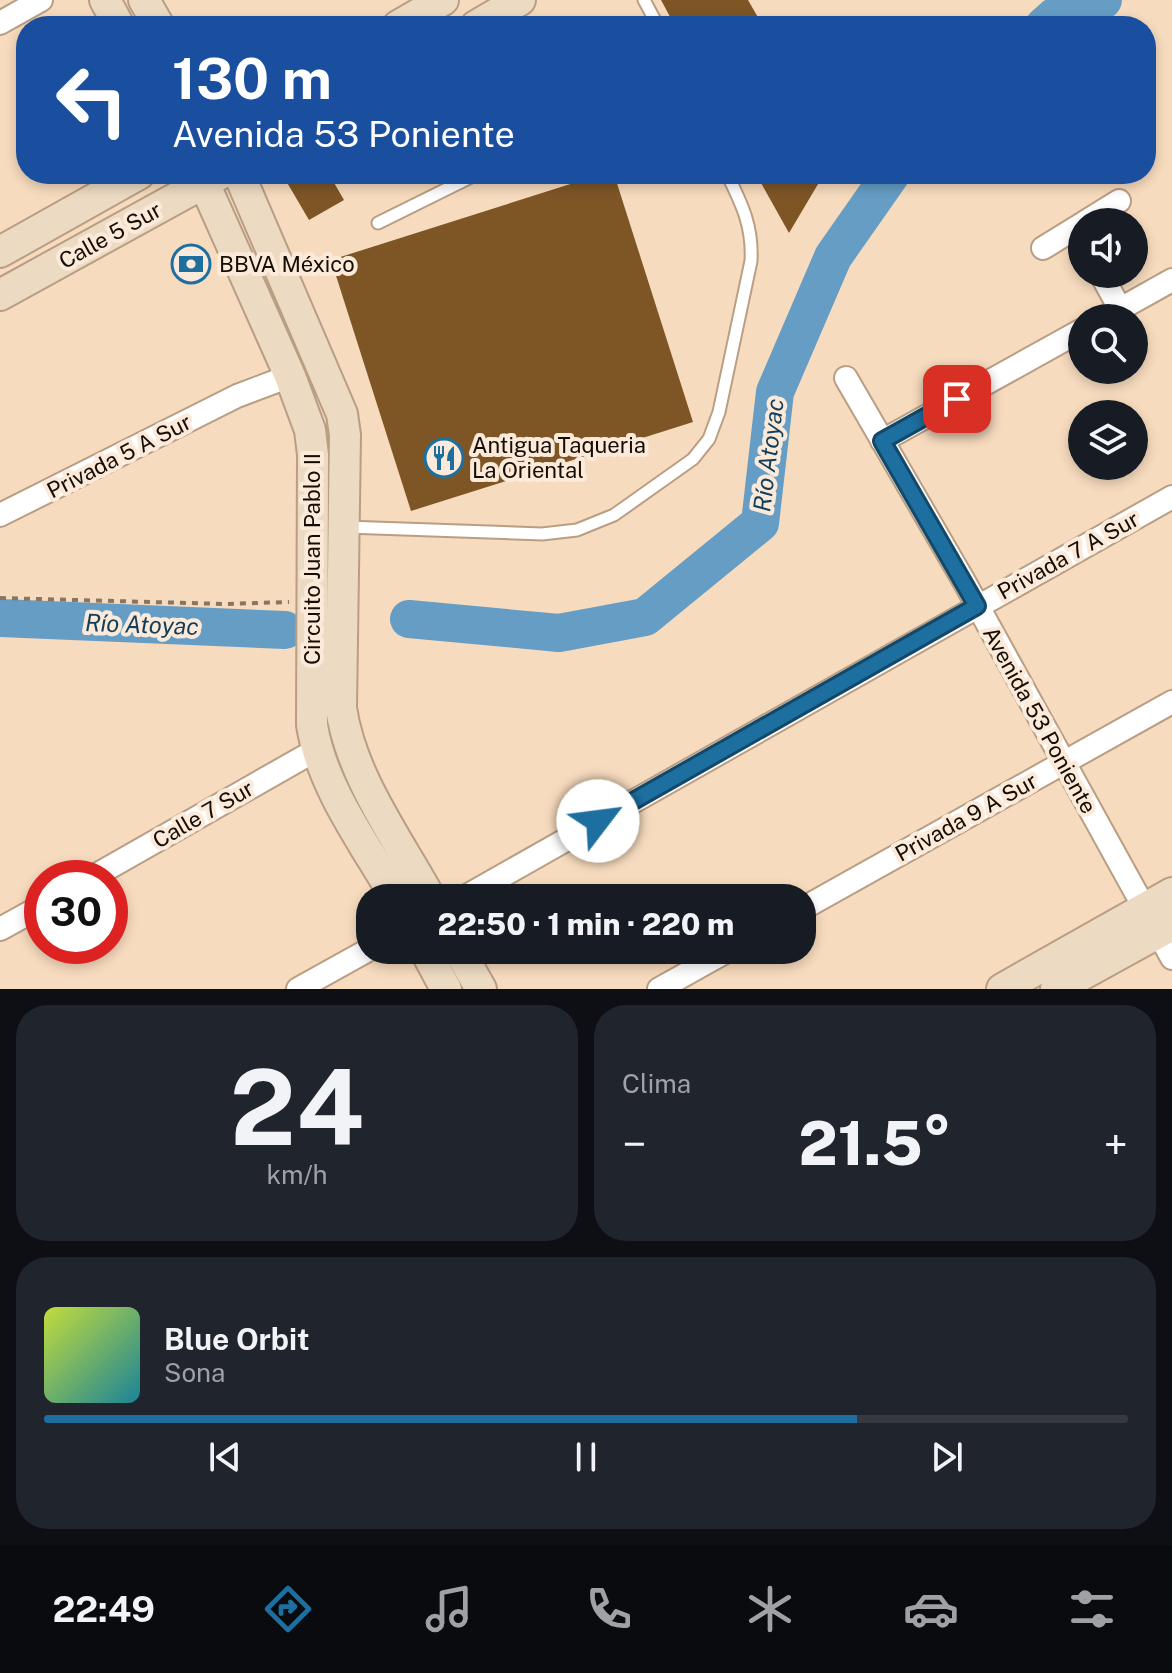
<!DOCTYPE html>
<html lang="es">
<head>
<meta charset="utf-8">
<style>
  :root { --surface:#171b24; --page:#20242c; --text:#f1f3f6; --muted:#9ea1a6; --line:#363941; --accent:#1d6fa0 }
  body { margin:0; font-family:"Public Sans",sans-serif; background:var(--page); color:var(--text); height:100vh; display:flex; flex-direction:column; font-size:30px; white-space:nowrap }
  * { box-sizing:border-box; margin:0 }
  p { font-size:26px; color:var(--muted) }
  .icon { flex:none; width:44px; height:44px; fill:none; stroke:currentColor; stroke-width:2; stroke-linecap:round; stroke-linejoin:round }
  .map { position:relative; height:989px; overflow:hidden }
  .sheet { display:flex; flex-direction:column; gap:16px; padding:16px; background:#0d0f14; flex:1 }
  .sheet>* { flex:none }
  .top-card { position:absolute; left:16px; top:16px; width:1140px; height:168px; border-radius:32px; box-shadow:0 4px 12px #0003; background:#1a4fa0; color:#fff; overflow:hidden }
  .controls { position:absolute; left:1068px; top:208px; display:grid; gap:16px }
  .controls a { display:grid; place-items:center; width:80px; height:80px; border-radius:50%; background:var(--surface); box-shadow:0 4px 12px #0003; font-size:40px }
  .speed { position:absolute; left:24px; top:860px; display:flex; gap:16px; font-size:40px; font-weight:700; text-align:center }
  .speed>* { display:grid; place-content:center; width:104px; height:104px; border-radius:50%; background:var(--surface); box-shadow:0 4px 12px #0003; line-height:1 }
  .speed .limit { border:12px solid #d22; background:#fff; color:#111 }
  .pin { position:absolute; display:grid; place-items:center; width:68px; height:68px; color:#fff; margin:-34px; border-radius:16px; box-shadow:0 4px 12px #0006 }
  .me { position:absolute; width:88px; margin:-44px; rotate:60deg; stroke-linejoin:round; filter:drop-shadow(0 0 6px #0008) }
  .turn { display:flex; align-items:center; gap:28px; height:168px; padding:0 24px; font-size:36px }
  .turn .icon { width:104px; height:104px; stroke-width:2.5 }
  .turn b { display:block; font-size:56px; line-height:68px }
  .big { font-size:60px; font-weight:800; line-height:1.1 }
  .sheet .widget { flex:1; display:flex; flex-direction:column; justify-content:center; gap:12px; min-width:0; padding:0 28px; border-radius:32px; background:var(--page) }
  .sheet .dial { align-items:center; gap:0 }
  .dial b { font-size:104px; line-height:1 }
  .song { display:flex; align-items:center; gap:24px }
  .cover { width:96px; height:96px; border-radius:12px; background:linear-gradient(135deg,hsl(70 70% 55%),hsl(190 70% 35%)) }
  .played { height:8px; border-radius:4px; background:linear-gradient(90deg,var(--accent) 75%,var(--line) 75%) }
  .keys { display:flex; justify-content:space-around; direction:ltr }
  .heat { display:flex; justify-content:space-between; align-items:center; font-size:44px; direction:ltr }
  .sheet .tiles { flex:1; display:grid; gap:16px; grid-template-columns:1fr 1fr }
  .widget:last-child { grid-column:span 2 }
  .trip { position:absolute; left:356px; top:884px; width:460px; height:80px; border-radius:32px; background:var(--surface); box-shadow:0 4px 12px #0003; font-weight:800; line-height:80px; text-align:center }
  .menu { display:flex; height:128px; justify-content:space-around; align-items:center; background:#090b0e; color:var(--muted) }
  .menu .icon { width:56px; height:56px }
  .menu .current { color:var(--accent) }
  .menu b { font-size:36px; color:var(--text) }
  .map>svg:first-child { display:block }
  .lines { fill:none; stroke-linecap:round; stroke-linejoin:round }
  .river { stroke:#669dc5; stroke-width:38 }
  .building { fill:#7e5626 }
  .lane-casing { stroke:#b99e83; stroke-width:15 }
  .street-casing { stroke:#b99e83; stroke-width:26 }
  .secondary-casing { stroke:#b99e83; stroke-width:34 }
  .path { stroke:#887562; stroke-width:4; stroke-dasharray:6 6; stroke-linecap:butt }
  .lane { stroke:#fff; stroke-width:11 }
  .street { stroke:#fff; stroke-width:22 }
  .secondary { stroke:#ecdac2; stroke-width:30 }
  .route-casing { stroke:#134868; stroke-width:20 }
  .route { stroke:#1d6fa0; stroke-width:14 }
  .labels { text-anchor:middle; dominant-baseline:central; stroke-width:8; stroke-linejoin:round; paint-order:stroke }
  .street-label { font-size:22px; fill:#150c03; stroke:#fbead9 }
  .poi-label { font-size:22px; fill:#150c03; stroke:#fbead9; text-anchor:start }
  .water-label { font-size:24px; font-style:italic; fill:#123e5a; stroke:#fbead9 }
</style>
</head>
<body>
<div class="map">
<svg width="1172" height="989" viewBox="0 0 1172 989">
  <rect width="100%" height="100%" fill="#f7dbbe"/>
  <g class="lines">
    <path class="river" d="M1044,26L1054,17L1103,0
      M0,618L285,630
      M409,619L559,633L645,617L760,523L775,392L833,257L891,174"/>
  </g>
  <path class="building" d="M661,0H748L763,26H675Z
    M282,174H329L344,200L309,220Z
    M602,174H614L693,422L411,511L331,260Z
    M756,174H824L789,233Z"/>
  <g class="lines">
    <defs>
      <path id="lane" d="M644,0L658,26
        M378,223L477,174
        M346,527L542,534L577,530L614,515L693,459L709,439L719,412L751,261C753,227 742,204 727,174"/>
      <path id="street" d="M0,23L41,0
        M1085,222L1119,201
        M1043,248L1082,224
        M1101,274L1120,309
        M1104,318L1172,280
        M846,378L965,583L1172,958
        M882,441L1082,330
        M0,515L237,396L290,376
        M91,878L316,750
        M463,898L1172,497
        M802,909L1172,702
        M0,929L42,906
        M298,989L370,949
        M659,989L729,950"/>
      <path id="secondary" d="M105,0L119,26
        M144,0L159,26
        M398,26L443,0
        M476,26L520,0
        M200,174L290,376L310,430L313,455L312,725C322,788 365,844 396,898
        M239,174L342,414L345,435L341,708C351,776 397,838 430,898
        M0,252L139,174
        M0,295L220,174
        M425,950L446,989
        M459,950L481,989
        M1002,989L1172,893
        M1056,989L1172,925"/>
    </defs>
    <use href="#lane" class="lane-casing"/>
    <use href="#street" class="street-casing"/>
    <use href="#secondary" class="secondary-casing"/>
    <path class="path" d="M0,598L226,604L289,602"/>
    <use href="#lane" class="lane"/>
    <use href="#street" class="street"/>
    <use href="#secondary" class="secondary"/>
  </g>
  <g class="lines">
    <defs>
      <path id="route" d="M598,821L977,606L882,441L957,399"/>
    </defs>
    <use href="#route" class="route-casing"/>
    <use href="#route" class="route"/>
  </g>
  <defs>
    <symbol id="bank-ring" viewBox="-11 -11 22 22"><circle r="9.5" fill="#fbead9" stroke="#1d6fa0" stroke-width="1.5"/><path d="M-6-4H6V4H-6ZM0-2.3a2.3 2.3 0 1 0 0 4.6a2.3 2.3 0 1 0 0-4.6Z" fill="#1d6fa0"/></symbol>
    <symbol id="restaurant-ring" viewBox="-11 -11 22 22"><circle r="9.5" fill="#fbead9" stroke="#1d6fa0" stroke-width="1.5"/><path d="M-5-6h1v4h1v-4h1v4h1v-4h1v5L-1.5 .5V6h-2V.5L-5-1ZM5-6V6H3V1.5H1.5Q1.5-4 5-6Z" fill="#1d6fa0"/></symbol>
  </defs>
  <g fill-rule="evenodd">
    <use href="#bank-ring" x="169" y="242" width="44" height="44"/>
    <use href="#restaurant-ring" x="422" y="436" width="44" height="44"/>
  </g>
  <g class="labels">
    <g class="street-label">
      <text transform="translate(110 235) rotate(-29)">Calle 5 Sur</text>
      <text transform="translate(119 456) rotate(-27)">Privada 5 A Sur</text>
      <text transform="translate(1068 555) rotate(-29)">Privada 7 A Sur</text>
      <text transform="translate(312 559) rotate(-90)">Circuito Juan Pablo II</text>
      <text transform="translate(1040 720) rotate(61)">Avenida 53 Poniente</text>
      <text transform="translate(203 814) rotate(-30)">Calle 7 Sur</text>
      <text transform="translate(966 817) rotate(-29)">Privada 9 A Sur</text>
    </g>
    <g class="poi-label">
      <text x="219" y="264">BBVA México</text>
      <text x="472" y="445">Antigua Taqueria<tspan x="472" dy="25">La Oriental</tspan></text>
    </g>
    <g class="water-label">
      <text transform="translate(768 455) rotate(-83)">Río Atoyac</text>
      <text transform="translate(142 624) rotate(2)">Río Atoyac</text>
    </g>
  </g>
</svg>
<div class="controls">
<a><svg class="icon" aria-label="sound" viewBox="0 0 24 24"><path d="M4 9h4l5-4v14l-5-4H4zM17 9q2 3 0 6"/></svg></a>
<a><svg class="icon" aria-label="search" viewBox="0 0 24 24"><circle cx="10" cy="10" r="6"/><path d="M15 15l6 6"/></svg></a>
<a><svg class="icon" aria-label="layers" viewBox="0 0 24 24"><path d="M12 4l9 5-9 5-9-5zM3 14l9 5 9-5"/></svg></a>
</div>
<div class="speed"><div class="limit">30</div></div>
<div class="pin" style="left:957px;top:399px;background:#d93025"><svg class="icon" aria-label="arrive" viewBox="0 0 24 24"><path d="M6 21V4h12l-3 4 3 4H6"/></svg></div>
<svg class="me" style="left:598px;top:821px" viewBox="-20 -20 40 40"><circle r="19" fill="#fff"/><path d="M0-13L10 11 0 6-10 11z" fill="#1d6fa0"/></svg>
<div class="trip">22:50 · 1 min · 220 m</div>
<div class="top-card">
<div class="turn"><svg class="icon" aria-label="left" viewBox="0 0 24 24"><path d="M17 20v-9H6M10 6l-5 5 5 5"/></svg><div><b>130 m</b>Avenida 53 Poniente</div></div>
</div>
</div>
<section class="sheet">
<div class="tiles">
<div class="widget dial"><b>24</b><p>km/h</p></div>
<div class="widget"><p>Clima</p>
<div class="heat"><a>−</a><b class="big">21.5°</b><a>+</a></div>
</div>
<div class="widget">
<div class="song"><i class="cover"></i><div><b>Blue Orbit</b><p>Sona</p></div></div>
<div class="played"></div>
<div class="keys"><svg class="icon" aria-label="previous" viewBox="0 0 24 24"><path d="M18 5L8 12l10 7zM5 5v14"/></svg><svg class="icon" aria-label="pause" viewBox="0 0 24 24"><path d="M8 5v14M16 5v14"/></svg><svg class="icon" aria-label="next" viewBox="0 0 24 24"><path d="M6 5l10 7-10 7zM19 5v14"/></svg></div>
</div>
</div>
</section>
<nav class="menu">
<b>22:49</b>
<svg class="icon current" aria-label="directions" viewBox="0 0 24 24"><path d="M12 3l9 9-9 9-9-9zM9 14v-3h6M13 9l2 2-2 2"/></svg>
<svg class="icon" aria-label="music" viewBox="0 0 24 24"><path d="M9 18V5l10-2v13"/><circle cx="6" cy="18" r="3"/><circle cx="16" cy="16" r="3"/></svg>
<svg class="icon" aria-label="phone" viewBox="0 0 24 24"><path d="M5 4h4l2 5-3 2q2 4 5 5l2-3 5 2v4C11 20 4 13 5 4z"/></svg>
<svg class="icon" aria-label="climate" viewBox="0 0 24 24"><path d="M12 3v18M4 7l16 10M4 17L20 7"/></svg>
<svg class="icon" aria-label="car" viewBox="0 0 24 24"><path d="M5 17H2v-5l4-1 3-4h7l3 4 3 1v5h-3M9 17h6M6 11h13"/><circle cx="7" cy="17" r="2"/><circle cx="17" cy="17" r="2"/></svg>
<svg class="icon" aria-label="filters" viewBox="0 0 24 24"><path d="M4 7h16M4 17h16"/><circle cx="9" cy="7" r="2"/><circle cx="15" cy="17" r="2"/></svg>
</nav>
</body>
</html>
